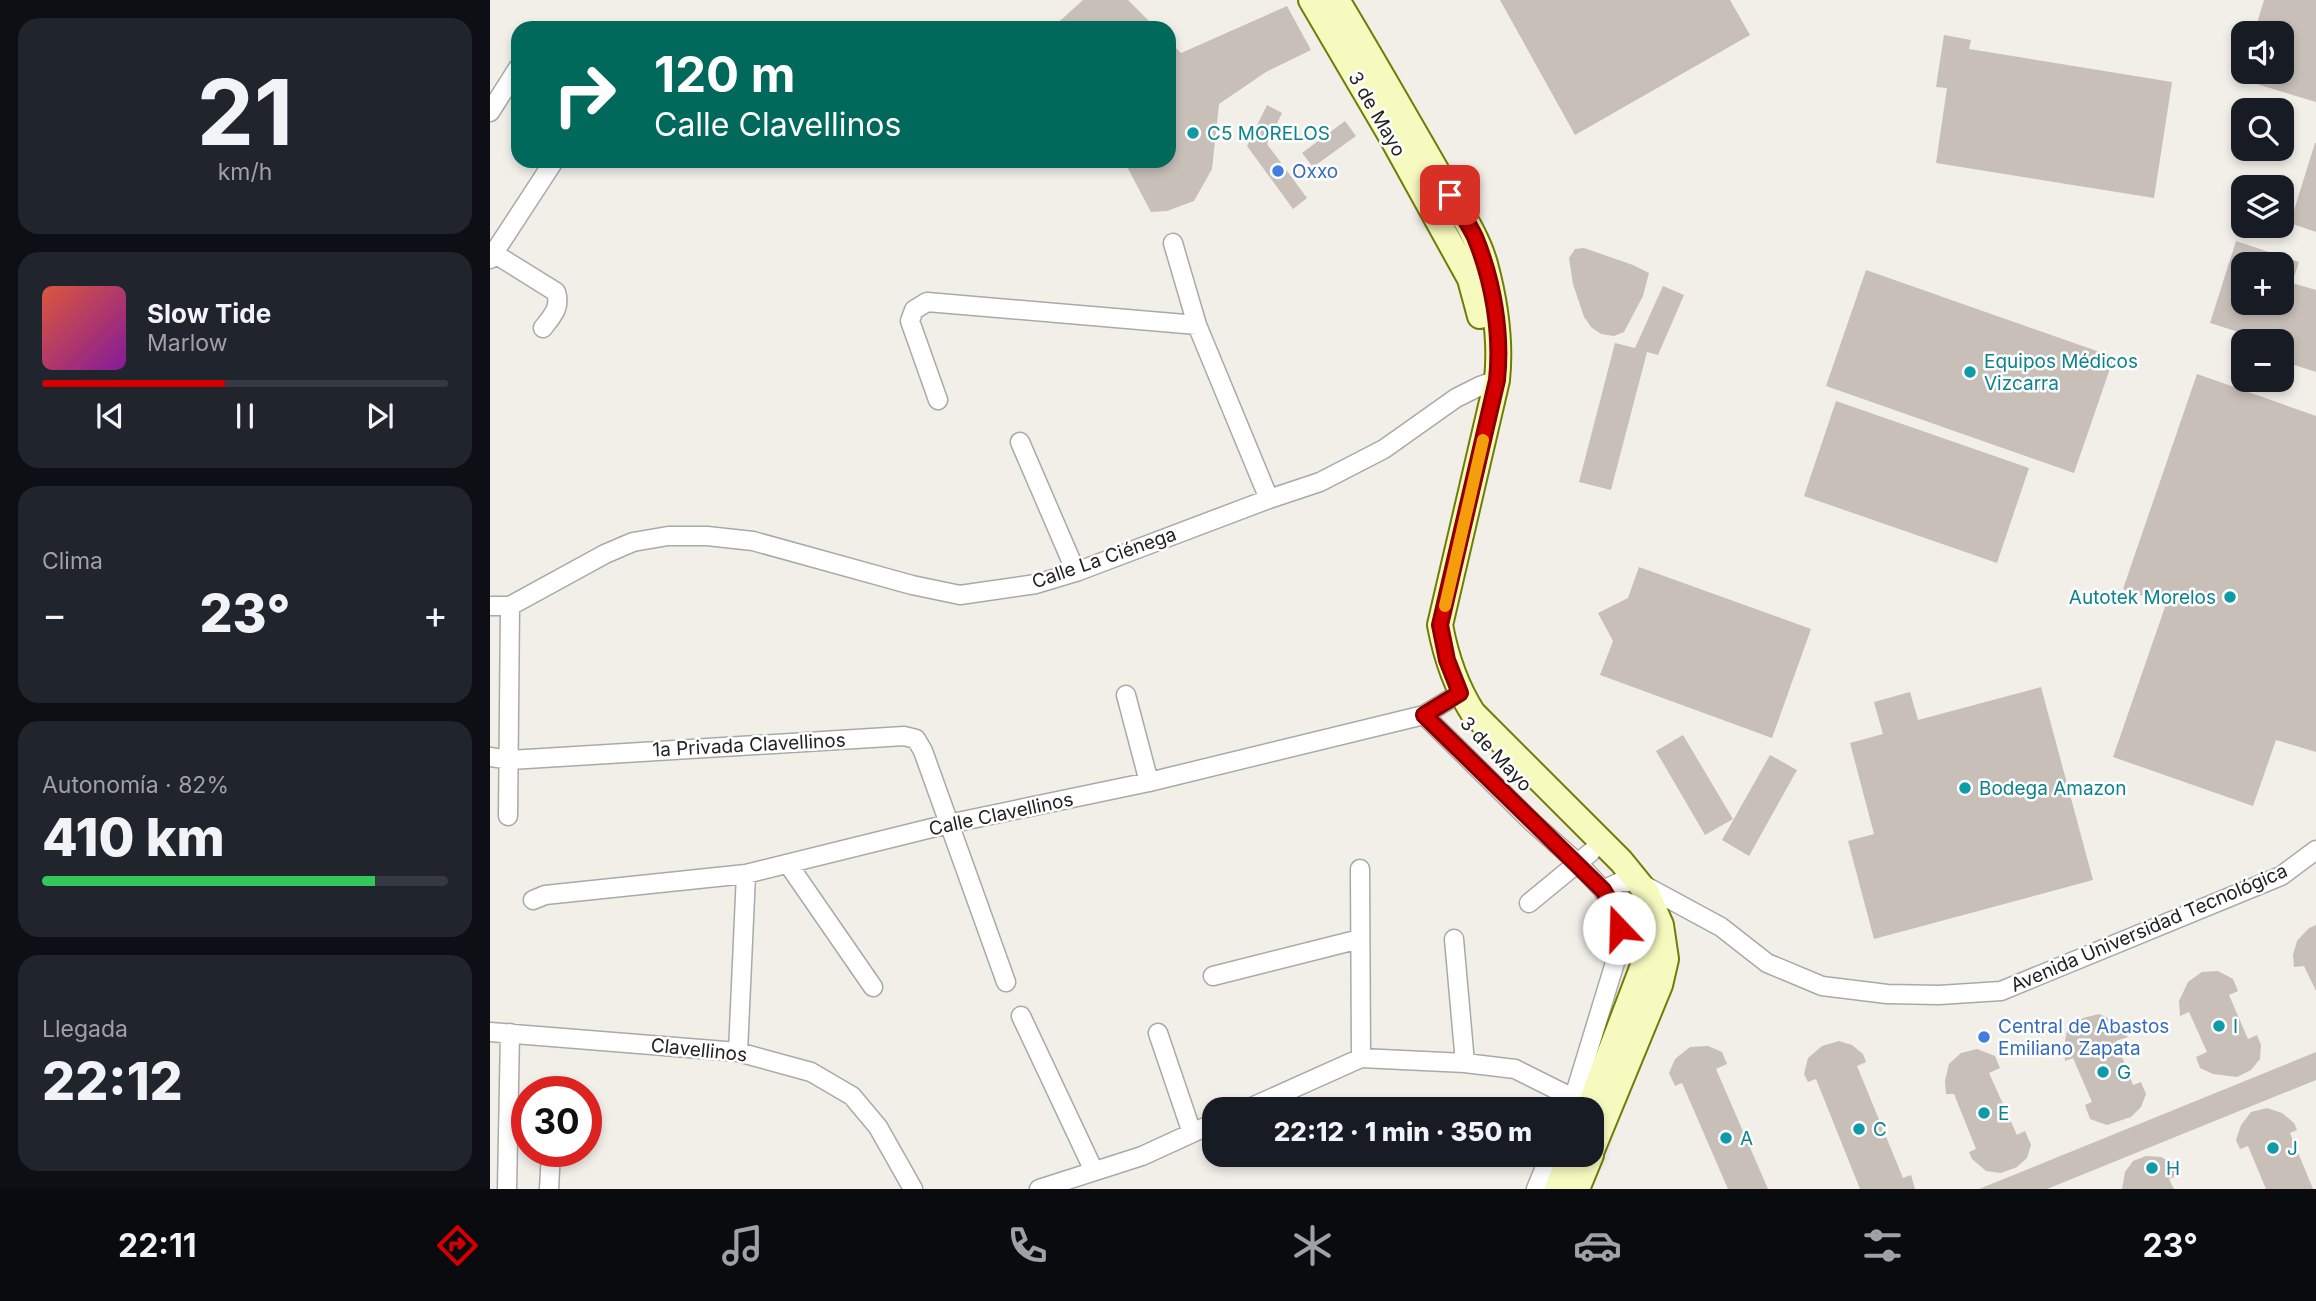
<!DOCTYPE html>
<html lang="es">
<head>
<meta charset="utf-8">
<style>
  :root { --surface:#171b24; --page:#20242c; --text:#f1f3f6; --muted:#9ea1a6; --line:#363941; --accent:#d40000 }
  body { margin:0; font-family:Inter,sans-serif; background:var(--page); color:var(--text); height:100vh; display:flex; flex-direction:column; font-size:26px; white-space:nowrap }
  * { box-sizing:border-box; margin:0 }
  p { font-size:23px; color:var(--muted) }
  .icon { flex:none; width:38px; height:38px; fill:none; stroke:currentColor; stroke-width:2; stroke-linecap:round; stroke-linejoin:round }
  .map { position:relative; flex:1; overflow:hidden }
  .panel { display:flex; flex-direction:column; gap:18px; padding:18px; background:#0d0f14; width:490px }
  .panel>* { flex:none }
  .hud { position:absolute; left:21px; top:21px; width:665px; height:147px; border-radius:21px; box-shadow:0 4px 10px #0003; background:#00695c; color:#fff; overflow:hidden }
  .buttons { position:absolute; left:1741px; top:21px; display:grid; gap:14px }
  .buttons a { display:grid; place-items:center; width:63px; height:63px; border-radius:14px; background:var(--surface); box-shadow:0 4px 10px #0003; font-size:35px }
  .speed { position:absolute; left:21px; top:1076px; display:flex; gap:14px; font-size:35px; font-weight:700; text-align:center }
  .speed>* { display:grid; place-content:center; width:91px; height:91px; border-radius:50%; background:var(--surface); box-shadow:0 4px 10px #0003; line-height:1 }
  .speed .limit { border:10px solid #d22; background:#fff; color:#111 }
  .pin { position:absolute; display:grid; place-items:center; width:60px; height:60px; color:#fff; margin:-30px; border-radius:14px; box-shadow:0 4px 10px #0006 }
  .me { position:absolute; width:77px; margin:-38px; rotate:339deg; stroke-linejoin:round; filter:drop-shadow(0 0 5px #0008) }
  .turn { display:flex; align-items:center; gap:24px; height:147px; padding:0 28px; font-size:32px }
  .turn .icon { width:91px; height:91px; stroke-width:2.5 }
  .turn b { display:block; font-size:49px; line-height:60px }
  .big { font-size:52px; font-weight:800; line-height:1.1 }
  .panel .tile { flex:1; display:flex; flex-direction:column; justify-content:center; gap:10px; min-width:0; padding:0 24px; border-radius:21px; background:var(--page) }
  .panel .dial { align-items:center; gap:0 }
  .dial b { font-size:91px; line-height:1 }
  .song { display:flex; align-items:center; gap:21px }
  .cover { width:84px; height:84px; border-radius:10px; background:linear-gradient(135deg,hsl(10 70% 55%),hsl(290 70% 35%)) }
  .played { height:7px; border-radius:4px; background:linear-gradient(90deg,var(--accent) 45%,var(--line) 45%) }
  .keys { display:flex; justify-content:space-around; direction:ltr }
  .heat { display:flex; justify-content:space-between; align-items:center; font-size:38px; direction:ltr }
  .charge { height:10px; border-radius:5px; background:linear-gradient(90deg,#34c759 82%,var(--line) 0) }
  .trip { position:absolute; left:712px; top:1097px; width:402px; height:70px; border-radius:21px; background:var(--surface); box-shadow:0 4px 10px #0003; font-weight:800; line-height:70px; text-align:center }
  .dock { display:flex; height:112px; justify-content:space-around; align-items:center; background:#090b0e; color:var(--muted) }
  .dock .icon { width:49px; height:49px }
  .dock .on { color:var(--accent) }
  .dock b { font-size:32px; color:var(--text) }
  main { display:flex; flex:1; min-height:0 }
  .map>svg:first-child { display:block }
  .building { fill:#c7bfb8; fill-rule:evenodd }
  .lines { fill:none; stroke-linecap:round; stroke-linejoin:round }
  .street-casing { stroke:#a9a9a9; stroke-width:21 }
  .secondary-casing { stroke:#707d05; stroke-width:28 }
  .street { stroke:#fff; stroke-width:18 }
  .secondary { stroke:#f7fabf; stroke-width:24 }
  .route-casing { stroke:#8a0000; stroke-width:18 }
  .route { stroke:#d40000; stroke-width:12 }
  .slow { stroke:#f59e0b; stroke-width:12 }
  .culture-dot { fill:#0f9aa8; stroke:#fff; stroke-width:2.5 }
  .shop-dot { fill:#3f7fe0; stroke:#fff; stroke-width:2.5 }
  .labels { text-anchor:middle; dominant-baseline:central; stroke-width:5; stroke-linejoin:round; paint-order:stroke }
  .street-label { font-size:19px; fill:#222; stroke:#fff }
  .culture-label { font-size:19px; fill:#0d838f; stroke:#fff; text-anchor:start }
  .shop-label { font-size:19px; fill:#366cbe; stroke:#fff; text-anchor:start }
</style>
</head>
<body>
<main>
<section class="panel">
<div class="tile dial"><b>21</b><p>km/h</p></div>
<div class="tile">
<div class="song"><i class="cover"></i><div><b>Slow Tide</b><p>Marlow</p></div></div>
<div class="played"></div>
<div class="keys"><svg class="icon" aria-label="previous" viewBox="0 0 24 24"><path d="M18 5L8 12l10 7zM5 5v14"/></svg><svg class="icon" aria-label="pause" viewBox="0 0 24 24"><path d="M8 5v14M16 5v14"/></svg><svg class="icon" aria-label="next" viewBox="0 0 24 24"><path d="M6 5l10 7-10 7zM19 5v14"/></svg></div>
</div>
<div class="tile"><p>Clima</p>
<div class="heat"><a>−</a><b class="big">23°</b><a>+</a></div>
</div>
<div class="tile"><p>Autonomía · 82%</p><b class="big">410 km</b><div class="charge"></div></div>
<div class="tile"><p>Llegada</p><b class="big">22:12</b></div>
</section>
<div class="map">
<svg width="1826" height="1189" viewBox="0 0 1826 1189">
  <rect width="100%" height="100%" fill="#f2efe9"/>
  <path class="building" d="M593,0H638L666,28H562Z
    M1010,0H1240L1260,35L1085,135Z
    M1774,0H1826V102L1750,79L1752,72H1792V33H1764Z
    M797,6L821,50L776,72L729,104L722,169L704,201L677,211L661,212L634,161H679V41L691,53Z
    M1454,35L1481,40L1479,49L1682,82L1664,198L1446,163L1457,88L1446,87Z
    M777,105L792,113L777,144L817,198L803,209L757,146Z
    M855,121L866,136L823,167L812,153Z
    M1825,143H1826V232L1800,223Z
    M1746,241L1809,262L1802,283L1826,290V372L1792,361V341H1777L1720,323ZM1754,264H1792V303H1754Z
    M1094,248L1143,265L1159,273L1153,296L1134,332L1124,336L1111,334L1101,327L1094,317L1083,284L1079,258L1085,249Z
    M1376,270L1624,357L1584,473L1336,386Z
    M1173,286L1194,295L1168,355L1157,352L1121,490L1089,482L1125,343L1145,348Z
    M1707,374L1826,416V752L1786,740L1763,806L1623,757L1676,604L1633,589Z
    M1346,401L1539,468L1507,563L1314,496Z
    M1149,567L1321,629L1282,738L1110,675L1123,641L1108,613L1138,598Z
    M1551,687L1603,880L1384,939L1358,841L1384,834L1360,743L1393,734L1384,702L1420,692L1428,720Z
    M1193,735L1243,819L1215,835L1166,751Z
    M1280,755L1307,770L1259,856L1232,840Z
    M1826,925V991L1814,966L1804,967L1803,955L1807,941L1819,928Z
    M1728,971L1743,979L1748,991L1739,995L1758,1039L1767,1035L1771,1045L1770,1059L1761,1070L1747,1077L1723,1074L1710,1068L1706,1057L1717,1052L1699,1012L1690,1016L1689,1001L1698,982L1712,972Z
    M1609,1014L1625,1021L1638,1037L1626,1041L1643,1085L1651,1082L1656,1094L1651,1107L1641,1117L1617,1125L1600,1119L1595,1105L1602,1102L1583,1058L1575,1061L1574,1046L1577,1031L1593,1018Z
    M1349,1041L1362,1045L1373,1054L1376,1062L1367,1066L1413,1178L1421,1175L1425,1189H1370L1326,1079L1318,1082L1314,1074L1318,1058L1332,1046Z
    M1218,1046L1232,1052L1237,1064L1226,1069L1278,1189H1238L1192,1083L1185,1086L1179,1073L1185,1059L1200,1047Z
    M1487,1049L1505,1056L1510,1068L1499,1073L1527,1135L1535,1131L1541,1145L1537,1158L1527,1167L1511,1173L1496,1171L1482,1159L1479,1152L1486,1149L1464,1094H1456L1455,1081L1459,1064L1471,1053Z
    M1826,1052V1080L1557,1189H1489Z
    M1777,1108L1792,1113L1804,1123L1807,1130L1800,1133L1823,1189H1776L1758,1146L1750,1149L1746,1140L1751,1125L1761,1112Z
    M1656,1156L1671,1157L1684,1164L1688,1175L1679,1179L1684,1189H1632L1635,1172L1643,1161Z"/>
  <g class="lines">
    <defs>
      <path id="street" d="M0,112L28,68
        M683,243L707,325L779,499
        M0,251L66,292C71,308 62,316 53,328
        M0,259L64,161
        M448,400L420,321L424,310L437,302L707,325
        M530,442L586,572
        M0,606H20L115,554L143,542L178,536H217L263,541L422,585L470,595L546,584L586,572L779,499L830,482L894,449L966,398L990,386L1007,380
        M636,695L659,782
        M934,715L1043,823L1089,864L1113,890L1127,913L1131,943L1080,1110
        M0,757L20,760L414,736L426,739L433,751L516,982
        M18,816L20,606
        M298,864L383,987
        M870,869L871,1058
        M1113,890L1130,882H1148L1231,927L1277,963L1332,986L1397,994L1449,995L1511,991L1791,876L1826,850
        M43,900L55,895L256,874L458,824L659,782L934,715L970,693
        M1039,903L1101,852
        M964,939L975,1063
        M723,976L870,939
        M531,1016L604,1171
        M0,1032L248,1052L321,1072L362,1096L388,1127L423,1189
        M668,1033L702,1133
        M248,1052L256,874
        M755,1110L871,1058L975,1063L1025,1069L1085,1099
        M17,1189L20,1033
        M59,1189L61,1152
        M549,1189L652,1156L724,1123
        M1046,1189L1060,1155"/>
      <path id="secondary" d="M821,0L902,138L980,279L990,316
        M847,0C882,58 915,116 949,175C965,204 986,232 995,264C1005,301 1011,342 1007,380L950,625C956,657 965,685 983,713L1131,861L1157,893L1171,925L1176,959L1170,985L1102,1150
        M1098,1110L1157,955L1158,933L1152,916
        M1067,1189L1080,1155
        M1087,1189L1101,1155"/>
    </defs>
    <use href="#street" class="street-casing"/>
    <use href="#secondary" class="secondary-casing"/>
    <use href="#street" class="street"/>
    <use href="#secondary" class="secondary"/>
  </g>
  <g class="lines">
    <defs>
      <path id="route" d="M960,195C968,208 978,222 985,237C1003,281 1012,333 1007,380L950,625L957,660L970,693L934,715L1113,890L1127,913L1129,928"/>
    </defs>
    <use href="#route" class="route-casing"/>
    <use href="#route" class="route"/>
    <path class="slow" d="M955,606L993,440"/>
  </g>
  <g class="culture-dot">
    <circle cx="703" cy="133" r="7"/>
    <circle cx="1480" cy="372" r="7"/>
    <circle cx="1740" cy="597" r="7"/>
    <circle cx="1475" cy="788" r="7"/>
    <circle cx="1729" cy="1026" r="7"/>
    <circle cx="1613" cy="1072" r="7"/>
    <circle cx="1494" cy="1113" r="7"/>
    <circle cx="1369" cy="1129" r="7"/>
    <circle cx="1236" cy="1138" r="7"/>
    <circle cx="1783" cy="1148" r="7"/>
    <circle cx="1662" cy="1168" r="7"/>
  </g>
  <g class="shop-dot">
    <circle cx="788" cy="171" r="7"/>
    <circle cx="1494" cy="1037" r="7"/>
  </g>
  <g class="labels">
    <g class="street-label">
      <text transform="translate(887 114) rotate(60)">3 de Mayo</text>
      <text transform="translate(614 558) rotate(-19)">Calle La Ciénega</text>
      <text transform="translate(259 745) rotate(-3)">1a Privada Clavellinos</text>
      <text transform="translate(1006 754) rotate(47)">3 de Mayo</text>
      <text transform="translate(511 814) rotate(-12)">Calle Clavellinos</text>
      <text transform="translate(1659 928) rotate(-23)">Avenida Universidad Tecnológica</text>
      <text transform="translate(209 1050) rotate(6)">Clavellinos</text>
    </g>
    <g class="culture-label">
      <text x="717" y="133">C5 MORELOS</text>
      <text x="1494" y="361">Equipos Médicos<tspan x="1494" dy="22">Vizcarra</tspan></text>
      <text x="1726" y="597" text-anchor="end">Autotek Morelos</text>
      <text x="1489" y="788">Bodega Amazon</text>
      <text x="1743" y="1026">I</text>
      <text x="1627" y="1072">G</text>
      <text x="1508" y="1113">E</text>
      <text x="1383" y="1129">C</text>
      <text x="1250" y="1138">A</text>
      <text x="1797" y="1148">J</text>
      <text x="1676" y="1168">H</text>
    </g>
    <g class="shop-label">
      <text x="802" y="171">Oxxo</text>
      <text x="1508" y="1026">Central de Abastos<tspan x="1508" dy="22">Emiliano Zapata</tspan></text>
    </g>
  </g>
</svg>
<div class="buttons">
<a><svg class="icon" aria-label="sound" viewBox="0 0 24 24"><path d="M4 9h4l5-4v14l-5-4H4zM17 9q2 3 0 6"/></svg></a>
<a><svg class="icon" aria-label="search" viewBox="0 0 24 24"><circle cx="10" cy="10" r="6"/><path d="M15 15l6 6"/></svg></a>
<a><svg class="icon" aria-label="layers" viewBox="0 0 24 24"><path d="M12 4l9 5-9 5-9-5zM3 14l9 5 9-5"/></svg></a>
<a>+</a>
<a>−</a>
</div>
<div class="speed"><div class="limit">30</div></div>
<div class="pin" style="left:960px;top:195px;background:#d93025"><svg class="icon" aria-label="arrive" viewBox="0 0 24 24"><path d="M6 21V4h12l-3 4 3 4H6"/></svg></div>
<svg class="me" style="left:1129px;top:928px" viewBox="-20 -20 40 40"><circle r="19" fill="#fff"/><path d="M0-13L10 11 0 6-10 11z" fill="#d40000"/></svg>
<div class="trip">22:12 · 1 min · 350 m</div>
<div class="hud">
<div class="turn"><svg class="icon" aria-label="right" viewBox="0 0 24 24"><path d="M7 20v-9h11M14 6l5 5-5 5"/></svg><div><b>120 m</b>Calle Clavellinos</div></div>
</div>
</div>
</main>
<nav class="dock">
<b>22:11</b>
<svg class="icon on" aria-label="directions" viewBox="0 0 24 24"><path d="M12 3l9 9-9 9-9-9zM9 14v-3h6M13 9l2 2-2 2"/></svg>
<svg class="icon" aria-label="music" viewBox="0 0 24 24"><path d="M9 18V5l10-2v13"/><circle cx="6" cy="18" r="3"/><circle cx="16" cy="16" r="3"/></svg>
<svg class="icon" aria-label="phone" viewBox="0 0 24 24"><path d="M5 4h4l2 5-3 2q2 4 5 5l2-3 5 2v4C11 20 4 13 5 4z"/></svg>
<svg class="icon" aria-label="climate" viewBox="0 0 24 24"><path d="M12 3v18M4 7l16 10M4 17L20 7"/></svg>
<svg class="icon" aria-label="car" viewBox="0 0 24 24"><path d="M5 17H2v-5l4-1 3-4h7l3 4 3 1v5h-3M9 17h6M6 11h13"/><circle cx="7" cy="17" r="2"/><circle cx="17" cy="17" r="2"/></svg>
<svg class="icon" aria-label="filters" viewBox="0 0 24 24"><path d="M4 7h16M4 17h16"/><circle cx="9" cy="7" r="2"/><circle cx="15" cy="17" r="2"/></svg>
<b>23°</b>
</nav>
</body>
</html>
